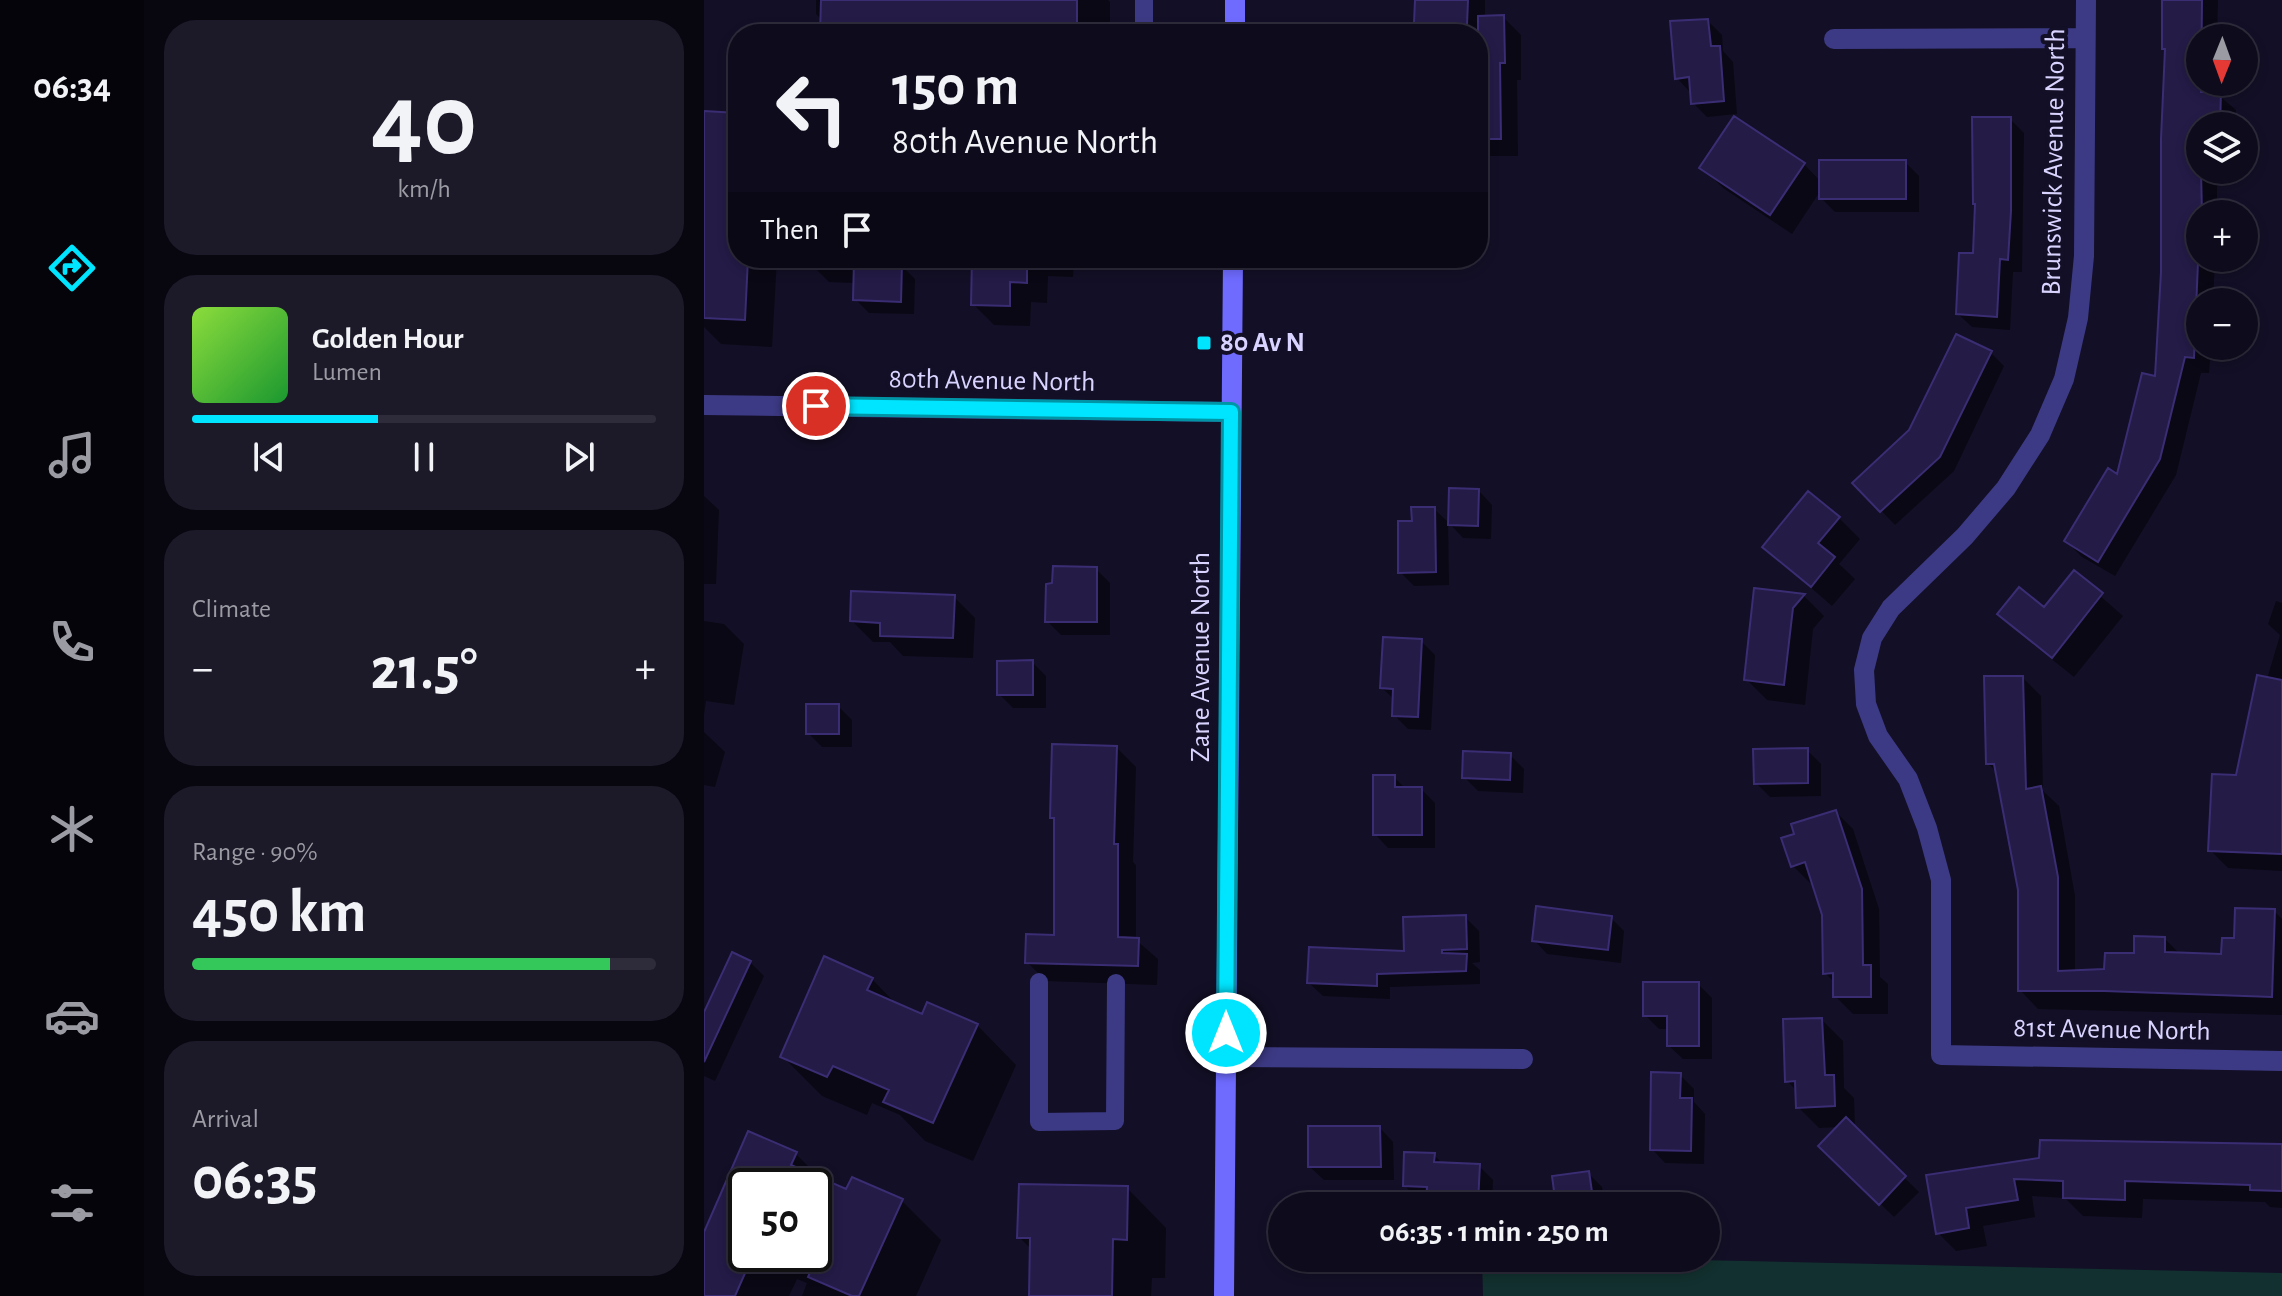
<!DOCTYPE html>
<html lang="en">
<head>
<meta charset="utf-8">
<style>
  :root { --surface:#0e0b1c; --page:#1c1929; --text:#f1f3f6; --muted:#9b9ba3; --line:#2e2b3b; --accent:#00e5ff }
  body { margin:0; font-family:"Alegreya Sans",sans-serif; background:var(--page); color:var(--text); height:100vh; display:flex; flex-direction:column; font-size:30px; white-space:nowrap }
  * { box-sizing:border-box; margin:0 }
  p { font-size:26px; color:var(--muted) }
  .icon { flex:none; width:44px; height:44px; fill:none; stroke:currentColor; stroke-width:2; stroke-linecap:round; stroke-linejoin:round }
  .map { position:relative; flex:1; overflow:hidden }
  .panel { display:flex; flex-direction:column; gap:20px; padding:20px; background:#08060f; width:560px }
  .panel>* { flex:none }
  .hud { position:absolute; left:24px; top:24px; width:760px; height:244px; border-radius:32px; box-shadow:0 4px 12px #0003,0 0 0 2px var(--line); background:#0e0b1c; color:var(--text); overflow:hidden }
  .needle { width:52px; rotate:181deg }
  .tools { position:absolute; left:1482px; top:24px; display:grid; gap:16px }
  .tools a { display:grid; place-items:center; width:72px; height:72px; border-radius:50%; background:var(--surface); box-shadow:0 4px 12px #0003,0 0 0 2px var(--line); font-size:40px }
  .speed { position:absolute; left:24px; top:1168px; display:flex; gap:16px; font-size:40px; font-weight:700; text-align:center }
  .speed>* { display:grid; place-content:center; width:104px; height:104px; border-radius:50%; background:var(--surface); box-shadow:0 4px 12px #0003,0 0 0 2px var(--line); line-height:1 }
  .speed .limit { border:4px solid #111; border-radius:12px; background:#fff; color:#111 }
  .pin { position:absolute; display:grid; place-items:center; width:68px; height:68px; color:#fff; margin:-34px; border:4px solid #fff; border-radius:50%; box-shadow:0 2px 8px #0007 }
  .me { position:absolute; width:88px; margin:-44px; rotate:0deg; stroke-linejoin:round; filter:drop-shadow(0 0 6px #0008) }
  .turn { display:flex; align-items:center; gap:28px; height:168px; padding:0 32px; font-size:36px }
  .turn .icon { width:104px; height:104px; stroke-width:2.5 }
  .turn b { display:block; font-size:56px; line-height:68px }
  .then { display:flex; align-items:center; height:76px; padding:0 32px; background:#0003; gap:16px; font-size:30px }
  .big { font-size:60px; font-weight:700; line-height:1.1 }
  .panel .tile { flex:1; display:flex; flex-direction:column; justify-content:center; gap:12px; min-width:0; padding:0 28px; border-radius:32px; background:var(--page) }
  .panel .dial { align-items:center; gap:0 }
  .dial b { font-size:104px; line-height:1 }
  .song { display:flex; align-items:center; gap:24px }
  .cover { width:96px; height:96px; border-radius:12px; background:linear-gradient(135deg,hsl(90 70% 55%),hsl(130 70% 35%)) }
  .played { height:8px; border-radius:4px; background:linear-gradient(90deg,var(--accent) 40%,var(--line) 40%) }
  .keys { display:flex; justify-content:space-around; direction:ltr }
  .heat { display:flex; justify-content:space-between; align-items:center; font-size:44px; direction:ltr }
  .charge { height:12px; border-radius:6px; background:linear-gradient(90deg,#34c759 90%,var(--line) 0) }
  .trip { position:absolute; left:564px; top:1192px; width:452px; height:80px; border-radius:40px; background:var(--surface); box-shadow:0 4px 12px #0003,0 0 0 2px var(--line); font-weight:700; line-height:80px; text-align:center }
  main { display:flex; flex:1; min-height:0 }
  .tab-bar { display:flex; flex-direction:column; width:144px; justify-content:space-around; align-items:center; background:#06040b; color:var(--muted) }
  .tab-bar .icon { width:56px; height:56px }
  .tab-bar .on { color:var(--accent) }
  .tab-bar b { font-size:36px; color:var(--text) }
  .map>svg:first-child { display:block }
  .green { fill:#12302f }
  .shadow { fill:#0007; fill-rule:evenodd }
  .building { fill:#241b47; stroke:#3b2d73; stroke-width:2 }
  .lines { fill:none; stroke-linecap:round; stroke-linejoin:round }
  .service { stroke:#3d3a85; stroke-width:18 }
  .minor { stroke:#3d3a85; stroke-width:20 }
  .secondary { stroke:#6f6bff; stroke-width:20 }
  .route-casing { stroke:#0095a6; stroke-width:20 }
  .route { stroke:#00e5ff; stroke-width:14 }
  .poi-dot { fill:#00e5ff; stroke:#130f26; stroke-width:3 }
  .labels { text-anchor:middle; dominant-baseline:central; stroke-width:8; stroke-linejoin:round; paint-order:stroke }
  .street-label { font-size:28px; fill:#d9d4ff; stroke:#130f26 }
  .poi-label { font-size:28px; font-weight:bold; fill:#d9d4ff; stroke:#130f26; text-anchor:start }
</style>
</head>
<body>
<main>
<nav class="tab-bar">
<b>06:34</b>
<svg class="icon on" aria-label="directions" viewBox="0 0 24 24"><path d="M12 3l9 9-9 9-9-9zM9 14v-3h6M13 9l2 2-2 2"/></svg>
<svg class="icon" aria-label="music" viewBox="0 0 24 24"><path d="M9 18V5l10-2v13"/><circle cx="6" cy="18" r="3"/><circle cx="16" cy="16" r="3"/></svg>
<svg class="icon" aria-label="phone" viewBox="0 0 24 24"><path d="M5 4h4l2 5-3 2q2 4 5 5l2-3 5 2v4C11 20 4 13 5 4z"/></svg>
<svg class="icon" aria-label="climate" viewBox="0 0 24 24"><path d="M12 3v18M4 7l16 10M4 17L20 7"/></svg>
<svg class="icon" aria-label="car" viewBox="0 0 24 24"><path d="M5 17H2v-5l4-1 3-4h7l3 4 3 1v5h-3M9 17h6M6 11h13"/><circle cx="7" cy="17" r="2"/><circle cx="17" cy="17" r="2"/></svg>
<svg class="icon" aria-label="filters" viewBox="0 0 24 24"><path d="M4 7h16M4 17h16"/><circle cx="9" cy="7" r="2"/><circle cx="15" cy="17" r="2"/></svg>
</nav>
<section class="panel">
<div class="tile dial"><b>40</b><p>km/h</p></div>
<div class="tile">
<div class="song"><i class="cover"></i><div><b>Golden Hour</b><p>Lumen</p></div></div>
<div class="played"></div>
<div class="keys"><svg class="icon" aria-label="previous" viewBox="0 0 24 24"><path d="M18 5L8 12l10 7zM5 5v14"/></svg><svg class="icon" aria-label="pause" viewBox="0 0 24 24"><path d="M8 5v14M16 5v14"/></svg><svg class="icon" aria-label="next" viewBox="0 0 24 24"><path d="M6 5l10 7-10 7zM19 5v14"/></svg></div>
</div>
<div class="tile"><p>Climate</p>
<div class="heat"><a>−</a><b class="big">21.5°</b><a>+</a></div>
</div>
<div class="tile"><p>Range · 90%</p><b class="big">450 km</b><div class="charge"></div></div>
<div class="tile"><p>Arrival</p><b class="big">06:35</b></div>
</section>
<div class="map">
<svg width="1578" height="1296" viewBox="0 0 1578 1296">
  <rect width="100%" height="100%" fill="#130f26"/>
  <path class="green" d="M778,1258H903L1578,1273V1296H779Z"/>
  <path class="shadow" d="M112,0H344L342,34H118V20L112,14Z
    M356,0H404L406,2V34H375L356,16Z
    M713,0H781V18L799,17L817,35V80H813L814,156H785L774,145V34H724L712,22Z
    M1460,0H1514L1513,38H1496V82H1513V94L1532,110V126H1496V170H1513V214H1496V258H1511L1509,302H1496V346H1507L1505,373H1497L1472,475L1411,576L1378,557L1362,541L1414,477L1452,379L1459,272L1463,50Z
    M1004,21L1018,35L1019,51L1029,62L1033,114L1003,117L989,103L986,92L973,78Z
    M34,115V258H73L68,347L17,344L0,327V139Z
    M1306,119L1320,133L1318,272H1309L1306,330L1268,327L1254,314Z
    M1201,162L1215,176V212H1131L1117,198V190L1088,234L1019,188L998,167L1100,164L1117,182Z
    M112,258H156V263L197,265L211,279L210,314L165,313L151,299V283L125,282L111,268Z
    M270,258H370L369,277L344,276L343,303L327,302L326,326L290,325L269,304Z
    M1287,353L1300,366L1250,471L1191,525L1151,483Z
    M775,491L788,505L787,539L759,538L746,524Z
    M0,496L15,510L12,584H0Z
    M730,509L744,522L745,585L710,586L696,572L710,523Z
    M1135,518L1156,539L1135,564L1151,579L1128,606L1060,547Z
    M392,569L406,583V635H357L343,621Z
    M1370,573L1419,616L1370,677L1316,634L1296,614L1341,610Z
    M1052,590L1100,596L1120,616L1109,629L1101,705L1063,700L1042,679Z
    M250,597L271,618L269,658L199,656L186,642H169L148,621Z
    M1572,601L1578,603V871L1524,868L1506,850L1534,777L1576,635L1564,624Z
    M0,621L20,624L40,644L30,705L2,701L0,715Z
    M717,641L731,655L727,730L704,729L690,715L691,700L678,688Z
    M328,662L342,676V708H309L295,694Z
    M1319,678L1337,696L1339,791L1355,806L1371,896V972L1402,971L1461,939L1477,955L1519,956L1532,940L1570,911L1578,919V1015L1334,1009L1316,990V890L1294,773L1284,764Z
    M134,706L148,720V747H118L104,733Z
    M0,732L21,752L11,787L0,785Z
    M413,748L432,767L429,862L432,865V940L454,959L453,985L342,981L323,962L352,937V820L348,817Z
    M1103,750L1117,764V796L1066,797L1052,783Z
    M806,755L820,769L819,793L774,791L760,777Z
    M690,777L702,789H717L731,803V848H684L671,834Z
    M1132,812L1149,829L1175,909L1176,977L1184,984V1014H1149L1131,996V983L1121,973L1120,915L1110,882L1106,883L1089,866L1093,835Z
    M761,917L775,931L776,962L768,963L776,970V984L686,987V999L619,996L605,983L702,953Z
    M907,918L920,931L917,963L843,954L830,940Z
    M46,962L60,976L11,1081L0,1076V1017Z
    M168,979L194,1006L219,1017L273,1025L312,1065L269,1161L221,1141L196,1115L168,1103L163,1115L118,1096L78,1056Z
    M994,984L1008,998V1059H979L965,1046V1029H955L941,1015Z
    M1118,1020L1139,1041L1140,1088L1150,1098L1151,1127H1148L1215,1192L1190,1217L1117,1146L1135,1127L1115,1128L1094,1107L1093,1091L1083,1081Z
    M976,1075L990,1089V1102L1001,1114L1000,1164L961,1163L948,1149Z
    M676,1128L689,1142L690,1180H620L606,1167Z
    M45,1134L92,1154L119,1181L143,1192L197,1200L237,1240L212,1296H98L103,1283L93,1279L85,1296H0V1238ZM42,1186H110V1254H42Z
    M1578,1147V1208L1566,1207L1561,1202L1439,1199L1438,1218L1379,1216L1361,1198L1328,1196L1331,1217L1279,1226L1283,1246L1252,1251L1234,1233L1224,1177Z
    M730,1155L739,1164L775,1166L789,1180L788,1206H731L725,1200H714L701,1186Z
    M884,1173L898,1187L901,1206H824L823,1196L852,1193Z
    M423,1188L462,1228L461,1278H448L447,1296H327L328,1250L315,1237Z"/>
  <path class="building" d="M117,0H373V34H116Z
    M711,0H764L763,25L710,23Z
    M1458,0H1498L1497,92H1517L1516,126H1496L1498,214H1496L1490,358L1481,357L1456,459L1394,562L1360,541L1404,468L1413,474L1438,373L1451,376L1457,272V139L1461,49H1458Z
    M800,15L801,63H796L797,139H774V16Z
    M1004,19L1007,46H1016L1020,101L987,104L985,77L971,79L966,21Z
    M0,111L34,113V258H44L41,320L0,318Z
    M1030,116L1101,163L1066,215L995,168Z
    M1268,117H1307V211L1304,260L1296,259L1293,317L1252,314L1255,253H1269L1271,204H1269Z
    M1115,160H1202V199H1115Z
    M268,258H323V283L306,282V306L267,305Z
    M150,261L198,263L197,302L149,300Z
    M1252,334L1288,351L1236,457L1176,512L1148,483L1205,430Z
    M745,488L775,489L774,526L744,525Z
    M1104,491L1136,517L1114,543L1131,557L1107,587L1058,547Z
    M707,507H731L732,572L694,573V521H708Z
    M349,566L393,567V622H341L342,584L348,583Z
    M1370,570L1399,593L1348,658L1293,614L1315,587L1340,607Z
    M1050,588L1101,594L1089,608L1080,685L1040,680Z
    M147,591L251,595L249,638L176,636V623L146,621Z
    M679,637L718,639L714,717L688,716L689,689L676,688Z
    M329,660V695H293V661Z
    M1553,675L1578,680V854L1504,851L1508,774L1532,775Z
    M1280,676H1319L1322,789L1337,786L1354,877V971L1400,969L1401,953H1430V936L1461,937V952L1517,954L1518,938H1530L1531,908L1571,909L1568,997L1400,991H1314V890L1290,764H1282Z
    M102,704H135V734H102Z
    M348,744L413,746L410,844H414V937L435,938L434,966L321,963L322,934L350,935V818H346Z
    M1104,748V783L1050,784L1049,749Z
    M759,751L807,753L806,780L758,778Z
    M669,775H691V787H718V835H669Z
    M1132,810L1158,889L1159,965H1167V997H1129V973L1119,974L1118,915L1101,862L1087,867L1077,838L1090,834L1087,824Z
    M832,906L908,916L904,950L828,941Z
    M762,915L763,949L738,950V953L763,954L762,971L673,974V986L603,983L605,947L700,951L699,917Z
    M28,952L47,961L0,1062V1012Z
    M120,956L169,978L163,990L218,1014L223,1002L274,1024L229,1123L179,1102L185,1090L129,1066L123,1077L76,1057Z
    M939,982H995V1046H963V1016H939Z
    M1118,1018L1121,1075H1130L1131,1106L1092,1108L1091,1081L1081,1082L1079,1019Z
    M947,1072L977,1073L976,1098H988L987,1151L946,1150Z
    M1142,1117L1202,1176L1175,1205L1114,1146Z
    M604,1126H676L677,1167H604Z
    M44,1131L93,1152L87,1165L142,1189L148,1177L199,1199L155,1296H148L104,1277L110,1263V1186H42V1271L31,1296H0V1232Z
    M1336,1140L1578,1144V1191L1546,1190V1185L1421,1181V1200L1359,1198V1181L1310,1179L1314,1200L1262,1208L1265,1228L1232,1234L1222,1175L1335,1158Z
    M700,1152L731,1153L730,1162L776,1164L774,1203L722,1200L723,1187L699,1186Z
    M885,1171L890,1206H852L848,1176Z
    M315,1184L424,1186L423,1240L409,1239L408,1296H325L326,1238H313Z"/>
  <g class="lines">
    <path class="service" d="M440,34V0
      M335,982V1122L411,1121L412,983"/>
    <path class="minor" d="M1382,0L1380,256L1374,318L1360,379L1336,435L1302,488L1261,536L1187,608L1168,638L1160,670L1162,704L1174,736L1204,779L1223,828L1237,880V1055L1578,1061
      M1130,39L1381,38
      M0,405L527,412
      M522,1057L819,1059"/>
    <path class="secondary" d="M531,34V0
      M520,1296L529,258"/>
  </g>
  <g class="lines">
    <defs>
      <path id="route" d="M112,406L527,412L522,1033"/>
    </defs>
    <use href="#route" class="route-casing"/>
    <use href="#route" class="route"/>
  </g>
  <rect class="poi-dot" x="492" y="335" width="16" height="16" rx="4"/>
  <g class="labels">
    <g class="street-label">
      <text transform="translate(1350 162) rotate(-89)">Brunswick Avenue North</text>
      <text transform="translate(288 381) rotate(1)">80th Avenue North</text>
      <text transform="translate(497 657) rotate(-90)">Zane Avenue North</text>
      <text transform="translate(1408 1030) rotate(1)">81st Avenue North</text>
    </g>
    <g class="poi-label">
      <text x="516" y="343">80 Av N</text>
    </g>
  </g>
</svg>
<div class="tools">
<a><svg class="needle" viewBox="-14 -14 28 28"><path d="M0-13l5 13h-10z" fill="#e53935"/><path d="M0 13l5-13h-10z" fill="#9b9ba3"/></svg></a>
<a><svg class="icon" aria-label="layers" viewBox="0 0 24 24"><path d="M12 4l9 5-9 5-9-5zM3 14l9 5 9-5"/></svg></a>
<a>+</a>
<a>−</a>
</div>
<div class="speed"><div class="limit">50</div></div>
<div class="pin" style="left:112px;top:406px;background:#d93025"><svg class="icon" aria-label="arrive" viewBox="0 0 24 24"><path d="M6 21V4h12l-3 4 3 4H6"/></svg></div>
<svg class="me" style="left:522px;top:1033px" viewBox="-20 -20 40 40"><circle r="17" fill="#00e5ff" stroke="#fff" stroke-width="3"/><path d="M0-11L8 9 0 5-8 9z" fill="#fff"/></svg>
<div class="trip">06:35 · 1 min · 250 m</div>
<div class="hud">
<div class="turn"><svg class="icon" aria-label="left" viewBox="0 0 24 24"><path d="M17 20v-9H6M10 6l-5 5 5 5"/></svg><div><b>150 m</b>80th Avenue North</div></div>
<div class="then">Then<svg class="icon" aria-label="arrive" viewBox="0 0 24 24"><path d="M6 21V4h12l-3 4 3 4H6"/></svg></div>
</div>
</div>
</main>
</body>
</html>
